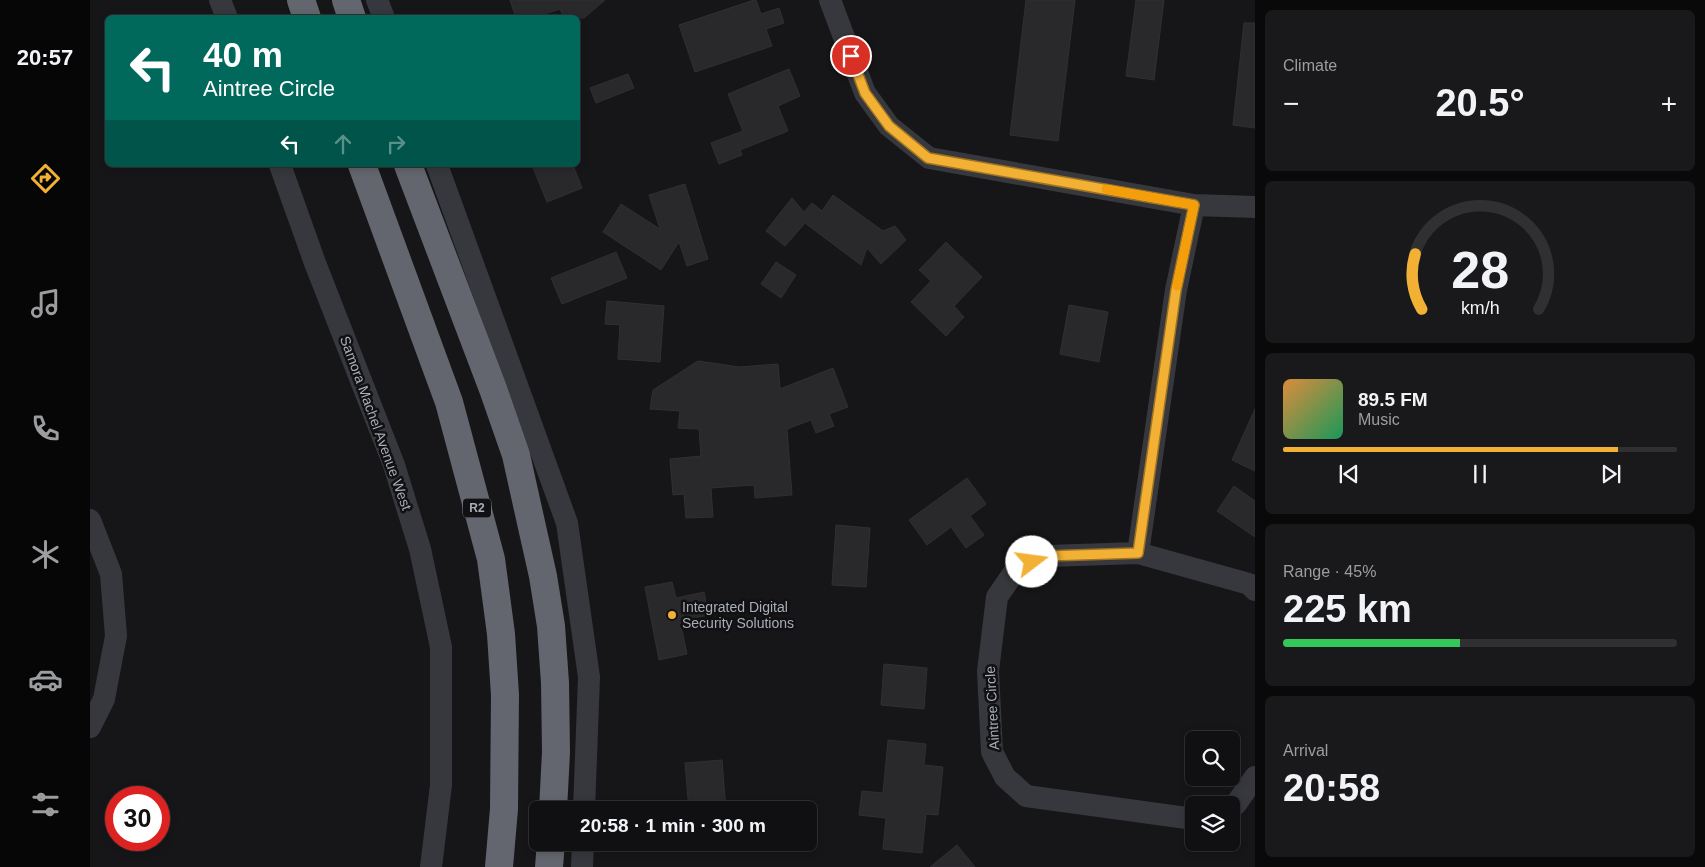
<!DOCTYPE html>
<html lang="en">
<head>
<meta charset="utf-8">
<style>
  :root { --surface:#101012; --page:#19191b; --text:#f1f3f6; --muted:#9c9d9f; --line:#303032; --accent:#f2b134 }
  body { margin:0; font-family:Helvetica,sans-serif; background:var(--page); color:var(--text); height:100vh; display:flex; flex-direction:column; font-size:19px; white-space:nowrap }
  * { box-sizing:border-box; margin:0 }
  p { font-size:16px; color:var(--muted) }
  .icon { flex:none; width:28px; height:28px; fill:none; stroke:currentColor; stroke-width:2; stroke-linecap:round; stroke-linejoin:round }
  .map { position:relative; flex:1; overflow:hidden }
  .sheet { display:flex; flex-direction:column; gap:10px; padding:10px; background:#09090a; width:450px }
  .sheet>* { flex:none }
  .hud { position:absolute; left:15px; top:15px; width:475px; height:152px; border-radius:8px; box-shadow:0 2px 8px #0003,0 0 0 1px var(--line); background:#00695c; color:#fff; overflow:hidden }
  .buttons { position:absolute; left:1095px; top:731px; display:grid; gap:10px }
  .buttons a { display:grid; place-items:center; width:55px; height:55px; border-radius:8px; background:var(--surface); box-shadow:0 2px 8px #0003,0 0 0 1px var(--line); font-size:25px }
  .speed { position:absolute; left:15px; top:786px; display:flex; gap:10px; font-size:25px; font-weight:700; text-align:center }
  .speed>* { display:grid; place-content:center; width:65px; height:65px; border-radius:50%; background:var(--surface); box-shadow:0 2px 8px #0003,0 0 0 1px var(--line); line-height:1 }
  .speed .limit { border:8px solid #d22; background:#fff; color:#111 }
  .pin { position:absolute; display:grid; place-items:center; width:42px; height:42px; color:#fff; margin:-21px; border:2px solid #fff; border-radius:50%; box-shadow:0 1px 5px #0007 }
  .me { position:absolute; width:55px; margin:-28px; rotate:75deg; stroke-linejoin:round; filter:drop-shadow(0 0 4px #0008) }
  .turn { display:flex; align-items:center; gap:18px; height:105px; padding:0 15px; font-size:22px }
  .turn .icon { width:65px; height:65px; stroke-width:2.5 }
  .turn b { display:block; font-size:35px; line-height:42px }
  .lanes { display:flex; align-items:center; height:48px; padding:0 15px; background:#0003; justify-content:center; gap:25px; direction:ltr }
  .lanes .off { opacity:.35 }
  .big { font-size:38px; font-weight:700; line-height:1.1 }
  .sheet .card { flex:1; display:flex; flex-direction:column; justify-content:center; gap:8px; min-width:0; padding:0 18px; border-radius:8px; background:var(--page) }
  .sheet .dial { align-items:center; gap:0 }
  .dial svg { height:130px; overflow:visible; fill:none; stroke:var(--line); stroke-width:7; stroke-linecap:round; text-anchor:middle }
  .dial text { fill:var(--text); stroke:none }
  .song { display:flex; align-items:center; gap:15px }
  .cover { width:60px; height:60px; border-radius:8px; background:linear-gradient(135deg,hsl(30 70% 55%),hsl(150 70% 35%)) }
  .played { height:5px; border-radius:2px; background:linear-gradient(90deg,var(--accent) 85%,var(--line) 85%) }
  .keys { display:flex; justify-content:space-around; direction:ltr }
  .heat { display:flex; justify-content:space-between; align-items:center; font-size:28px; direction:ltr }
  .charge { height:8px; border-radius:4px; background:linear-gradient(90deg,#34c759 45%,var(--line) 0) }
  .trip { position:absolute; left:439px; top:801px; width:288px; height:50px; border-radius:8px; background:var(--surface); box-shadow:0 2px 8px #0003,0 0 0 1px var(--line); font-weight:700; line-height:50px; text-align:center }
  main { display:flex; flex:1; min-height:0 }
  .tab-bar { display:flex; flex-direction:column; width:90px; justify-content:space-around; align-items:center; background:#060607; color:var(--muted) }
  .tab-bar .icon { width:35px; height:35px }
  .tab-bar .current { color:var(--accent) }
  .tab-bar b { font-size:22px; color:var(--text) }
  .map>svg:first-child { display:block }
  .building { fill:#29292c; stroke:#303034 }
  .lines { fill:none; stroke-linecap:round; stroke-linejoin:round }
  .street { stroke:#37383d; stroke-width:22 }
  .highway { stroke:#63666e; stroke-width:28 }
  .route-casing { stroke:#9d7322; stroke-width:12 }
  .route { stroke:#f2b134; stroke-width:9 }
  .slow { stroke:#f59e0b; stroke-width:9 }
  .poi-dot { fill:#f2b134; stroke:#111113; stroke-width:2 }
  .labels { text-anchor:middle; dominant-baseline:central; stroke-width:5; stroke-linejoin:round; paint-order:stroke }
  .shield { fill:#111113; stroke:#7b7e86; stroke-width:1 }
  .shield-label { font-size:12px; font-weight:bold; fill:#a8adb8 }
  .street-label { font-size:14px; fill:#a8adb8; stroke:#111113 }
  .poi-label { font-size:14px; fill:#a8adb8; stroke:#111113; text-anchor:start }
</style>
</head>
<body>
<main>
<nav class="tab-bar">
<b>20:57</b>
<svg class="icon current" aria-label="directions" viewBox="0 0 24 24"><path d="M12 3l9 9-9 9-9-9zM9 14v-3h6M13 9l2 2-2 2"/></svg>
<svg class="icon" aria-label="music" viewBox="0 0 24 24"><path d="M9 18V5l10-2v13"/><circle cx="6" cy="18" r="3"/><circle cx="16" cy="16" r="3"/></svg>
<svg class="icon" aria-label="phone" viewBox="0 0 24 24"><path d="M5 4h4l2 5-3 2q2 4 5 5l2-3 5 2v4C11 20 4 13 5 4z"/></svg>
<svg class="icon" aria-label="climate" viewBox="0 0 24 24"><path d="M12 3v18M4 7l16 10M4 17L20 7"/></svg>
<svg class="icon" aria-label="car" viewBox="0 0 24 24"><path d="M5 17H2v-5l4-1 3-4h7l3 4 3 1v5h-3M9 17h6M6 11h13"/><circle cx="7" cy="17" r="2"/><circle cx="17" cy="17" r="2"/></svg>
<svg class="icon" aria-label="filters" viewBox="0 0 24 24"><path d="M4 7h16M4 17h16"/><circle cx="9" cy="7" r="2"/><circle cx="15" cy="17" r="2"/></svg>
</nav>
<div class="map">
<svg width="1165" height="867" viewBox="0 0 1165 867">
  <rect width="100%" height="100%" fill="#161618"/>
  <path class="building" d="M420,0H515L494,18H474L470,9L442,18H426Z
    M664,0H666L671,14L689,8L694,23L676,29L682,46L605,72L589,25Z
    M936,0H985L968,141L920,135Z
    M1046,0H1074L1064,80L1036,76Z
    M1154,23H1165V128L1143,125Z
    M699,69L710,96L688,106L698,131L650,150L652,155L629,164L621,143L653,131L638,94Z
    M538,74L544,88L506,103L500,88Z
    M442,165H483L492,188L457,202Z
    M595,184L618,259L597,266L589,242L571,270L513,232L531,204L570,229L559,195Z
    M743,195L793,231L805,226L816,240L791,264L777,248L771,265L715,223L695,246L676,231L702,198L714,212L722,203L732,211Z
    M856,242L892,277L864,306L874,317L856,336L821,302L841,281L829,270Z
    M526,252L537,278L472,304L461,278Z
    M686,262L706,275L691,298L671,284Z
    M517,301L574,306L570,362L528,359L530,325L515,324Z
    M979,305L1018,312L1009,362L970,354Z
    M608,361L649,367L688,364L690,389L743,368L758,407L739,414L744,426L726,433L721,420L697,429L702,495L665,498L664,485L621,488L623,517L596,518L594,494L583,495L580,459L611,456L609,429L588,428L590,411L560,409L563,390Z
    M1165,409V471L1142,460Z
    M877,478L896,504L880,516L894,535L876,548L861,527L837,545L819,520Z
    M1144,486L1165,501V537L1127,511Z
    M746,525L780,528L776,587L742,585Z
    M582,582L586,598L614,592L618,615L590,621L597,654L569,660L555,587Z
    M794,664L837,668L834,709L791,705Z
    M798,740L836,744L834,765L853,767L848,815L836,814L832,853L793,849L796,818L769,815L772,791L793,793Z
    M632,760L636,810H599L595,763Z
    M867,845L885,867H840Z"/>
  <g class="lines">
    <path class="street" d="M130,0L137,18
      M287,0L294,18
      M740,0L775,93L799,126L839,158L1104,205L1165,207
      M190,165L225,263L304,465L330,549L351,647V785L341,867
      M347,165L477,523L499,677L494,810
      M0,520L21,574L26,636L14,699L0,727
      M1048,553L1086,290L1104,205
      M1141,806L1146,804L1165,777
      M1104,819L936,796L915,777L902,752L898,671L907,597L927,568L957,556L1048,553L1159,584L1165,590
      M492,867L493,842"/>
    <path class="highway" d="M211,0L217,18
      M256,0L262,18
      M272,165L359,402L401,559L411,634L415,695L414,809L409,867
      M318,165L403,389L426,455L442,527L453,576L461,626L465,683L466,752L463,810
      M459,867L461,842"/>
  </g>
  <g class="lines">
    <defs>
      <path id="route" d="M761,56L775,93L799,126L838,158L1104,205L1086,290L1048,553L957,556L942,562"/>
    </defs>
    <use href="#route" class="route-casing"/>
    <use href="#route" class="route"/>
    <path class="slow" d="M1016,189L1104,205L1087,286"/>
  </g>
  <circle class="poi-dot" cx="582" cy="615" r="5"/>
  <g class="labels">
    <rect class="shield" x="373" y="498.5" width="28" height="19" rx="4"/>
    <g class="shield-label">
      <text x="387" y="508">R2</text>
    </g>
    <g class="street-label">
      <text transform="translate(286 423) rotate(70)">Samora Machel Avenue West</text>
      <text transform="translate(902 708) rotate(-93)">Aintree Circle</text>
    </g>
    <g class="poi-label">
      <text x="592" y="607">Integrated Digital<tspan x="592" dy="16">Security Solutions</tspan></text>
    </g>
  </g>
</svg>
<div class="buttons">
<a><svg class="icon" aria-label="search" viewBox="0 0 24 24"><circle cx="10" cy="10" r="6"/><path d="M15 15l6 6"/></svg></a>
<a><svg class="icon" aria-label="layers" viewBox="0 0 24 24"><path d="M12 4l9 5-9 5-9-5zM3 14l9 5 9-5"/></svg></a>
</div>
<div class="speed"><div class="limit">30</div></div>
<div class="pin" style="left:761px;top:56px;background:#d93025"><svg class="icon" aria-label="arrive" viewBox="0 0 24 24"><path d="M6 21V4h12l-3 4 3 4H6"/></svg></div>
<svg class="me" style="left:942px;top:562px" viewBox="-20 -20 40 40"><circle r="19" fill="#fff"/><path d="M0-13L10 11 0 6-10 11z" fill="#f2b134"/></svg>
<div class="trip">20:58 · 1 min · 300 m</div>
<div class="hud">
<div class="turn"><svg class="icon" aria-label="left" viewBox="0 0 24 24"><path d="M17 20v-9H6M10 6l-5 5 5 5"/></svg><div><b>40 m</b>Aintree Circle</div></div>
<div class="lanes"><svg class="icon" aria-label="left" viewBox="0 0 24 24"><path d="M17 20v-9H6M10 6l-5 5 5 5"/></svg><svg class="icon off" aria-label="ahead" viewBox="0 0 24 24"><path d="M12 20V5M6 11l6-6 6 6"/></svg><svg class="icon off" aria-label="right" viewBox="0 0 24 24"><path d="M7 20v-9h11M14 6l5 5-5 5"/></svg></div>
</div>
</div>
<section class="sheet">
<div class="card"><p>Climate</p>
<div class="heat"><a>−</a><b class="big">20.5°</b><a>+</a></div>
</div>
<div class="card dial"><svg viewBox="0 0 100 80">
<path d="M14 69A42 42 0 1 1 86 69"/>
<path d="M14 69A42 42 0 0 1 10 35" stroke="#f2b134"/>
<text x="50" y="56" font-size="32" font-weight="700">28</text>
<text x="50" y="72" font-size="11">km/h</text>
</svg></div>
<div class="card">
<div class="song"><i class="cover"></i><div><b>89.5 FM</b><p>Music</p></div></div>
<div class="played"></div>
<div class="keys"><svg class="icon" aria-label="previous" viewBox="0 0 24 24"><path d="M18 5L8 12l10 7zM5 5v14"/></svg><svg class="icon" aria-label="pause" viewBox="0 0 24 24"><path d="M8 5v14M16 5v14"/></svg><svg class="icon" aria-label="next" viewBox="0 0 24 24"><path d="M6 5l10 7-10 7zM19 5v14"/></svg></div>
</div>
<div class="card"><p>Range · 45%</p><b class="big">225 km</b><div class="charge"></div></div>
<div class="card"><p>Arrival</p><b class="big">20:58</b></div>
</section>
</main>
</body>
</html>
